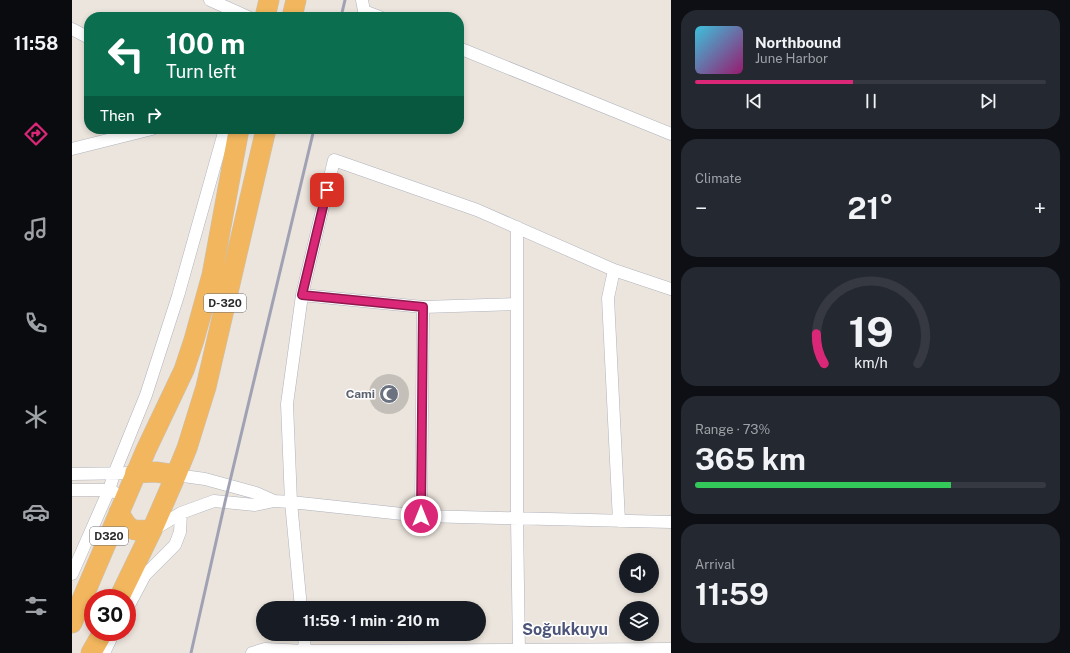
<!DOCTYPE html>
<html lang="en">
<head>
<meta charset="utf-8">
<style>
  :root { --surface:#171b24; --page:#242831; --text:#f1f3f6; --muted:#9ea1a6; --line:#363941; --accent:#db2777 }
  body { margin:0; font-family:"Public Sans",sans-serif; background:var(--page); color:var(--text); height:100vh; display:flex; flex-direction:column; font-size:15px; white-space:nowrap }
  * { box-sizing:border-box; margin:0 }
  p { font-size:13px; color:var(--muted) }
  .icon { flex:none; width:22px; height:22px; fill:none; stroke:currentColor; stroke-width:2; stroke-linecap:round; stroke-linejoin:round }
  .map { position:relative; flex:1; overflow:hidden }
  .drawer { display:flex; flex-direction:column; gap:10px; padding:10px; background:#0d0f14; width:399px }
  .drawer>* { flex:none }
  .banner { position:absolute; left:12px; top:12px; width:380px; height:122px; border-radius:16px; box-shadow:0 2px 6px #0003; background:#0b6e4f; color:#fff; overflow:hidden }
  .controls { position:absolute; left:547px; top:553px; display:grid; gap:8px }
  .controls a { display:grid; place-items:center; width:40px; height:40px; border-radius:50%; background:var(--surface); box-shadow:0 2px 6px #0003; font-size:20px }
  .speed { position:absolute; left:12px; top:589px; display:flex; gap:8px; font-size:20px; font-weight:700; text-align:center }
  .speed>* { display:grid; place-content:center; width:52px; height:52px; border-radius:50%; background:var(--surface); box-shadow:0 2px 6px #0003; line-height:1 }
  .speed .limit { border:6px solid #d22; background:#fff; color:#111 }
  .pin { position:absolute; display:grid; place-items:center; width:34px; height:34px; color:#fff; margin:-17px; border-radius:8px; box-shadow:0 2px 6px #0006 }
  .me { position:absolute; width:44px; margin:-22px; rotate:0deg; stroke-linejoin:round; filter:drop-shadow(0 0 3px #0008) }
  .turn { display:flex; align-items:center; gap:14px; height:84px; padding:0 16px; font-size:18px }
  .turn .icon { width:52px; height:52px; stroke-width:2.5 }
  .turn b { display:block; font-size:28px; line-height:34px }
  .then { display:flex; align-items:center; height:38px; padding:0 16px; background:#0003; gap:8px; font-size:15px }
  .big { font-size:30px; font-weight:700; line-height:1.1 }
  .drawer .card { flex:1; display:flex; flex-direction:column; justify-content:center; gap:6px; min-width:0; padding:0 14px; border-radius:16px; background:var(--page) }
  .drawer .dial { align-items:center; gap:0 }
  .dial svg { height:104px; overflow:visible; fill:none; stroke:var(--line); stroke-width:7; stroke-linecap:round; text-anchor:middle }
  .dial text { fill:var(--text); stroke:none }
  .song { display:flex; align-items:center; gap:12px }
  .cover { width:48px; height:48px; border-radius:6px; background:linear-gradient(135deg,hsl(190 70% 55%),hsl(320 70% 35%)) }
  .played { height:4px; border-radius:2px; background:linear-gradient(90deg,var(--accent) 45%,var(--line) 45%) }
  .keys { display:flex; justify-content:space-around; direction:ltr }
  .heat { display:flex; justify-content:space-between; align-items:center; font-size:22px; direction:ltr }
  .charge { height:6px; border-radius:3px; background:linear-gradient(90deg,#34c759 73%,var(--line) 0) }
  .trip { position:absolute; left:184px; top:601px; width:230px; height:40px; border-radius:20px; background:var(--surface); box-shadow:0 2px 6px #0003; font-weight:700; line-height:40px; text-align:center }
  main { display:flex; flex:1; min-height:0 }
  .dock { display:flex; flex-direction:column; width:72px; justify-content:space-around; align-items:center; background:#090b0e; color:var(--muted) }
  .dock .icon { width:28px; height:28px }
  .dock .selected { color:var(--accent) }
  .dock b { font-size:18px; color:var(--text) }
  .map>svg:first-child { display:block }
  .building { fill:#c4bfb9 }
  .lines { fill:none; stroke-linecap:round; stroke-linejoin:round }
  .minor-casing { stroke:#b0b3bd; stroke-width:13 }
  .trunk-casing { stroke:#c3c3c3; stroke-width:21 }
  .minor { stroke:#fff; stroke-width:12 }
  .trunk { stroke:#f2b75e; stroke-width:20 }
  .rail { stroke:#a0a2b4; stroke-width:3 }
  .route-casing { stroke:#8e194d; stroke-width:10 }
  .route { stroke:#db2777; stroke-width:7 }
  .labels { text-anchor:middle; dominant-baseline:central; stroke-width:3; stroke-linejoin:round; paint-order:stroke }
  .shield { fill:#fff; stroke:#6a6a6a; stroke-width:1 }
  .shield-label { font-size:11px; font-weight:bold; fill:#2a2a2a }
  .worship-label { font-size:12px; font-weight:bold; fill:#5b616d; stroke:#fff; text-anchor:end }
  .district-label { font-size:16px; font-weight:bold; fill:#4c5479; stroke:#fff }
</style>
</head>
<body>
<main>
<nav class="dock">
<b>11:58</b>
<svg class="icon selected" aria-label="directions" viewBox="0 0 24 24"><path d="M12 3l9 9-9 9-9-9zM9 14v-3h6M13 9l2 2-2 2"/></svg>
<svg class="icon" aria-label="music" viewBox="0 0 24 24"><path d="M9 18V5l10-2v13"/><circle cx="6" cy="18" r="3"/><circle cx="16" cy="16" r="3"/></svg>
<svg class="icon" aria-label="phone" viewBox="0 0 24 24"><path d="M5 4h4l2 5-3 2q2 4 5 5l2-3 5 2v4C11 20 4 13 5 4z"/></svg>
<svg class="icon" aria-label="climate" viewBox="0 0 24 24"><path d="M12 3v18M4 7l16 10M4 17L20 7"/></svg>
<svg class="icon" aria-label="car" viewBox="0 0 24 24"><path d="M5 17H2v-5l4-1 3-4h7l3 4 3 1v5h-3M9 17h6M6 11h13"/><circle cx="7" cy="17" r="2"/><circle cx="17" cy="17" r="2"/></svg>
<svg class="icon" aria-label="filters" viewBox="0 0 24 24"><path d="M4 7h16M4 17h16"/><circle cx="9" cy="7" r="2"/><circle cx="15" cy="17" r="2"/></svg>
</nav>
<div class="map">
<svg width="599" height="653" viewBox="0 0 599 653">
  <rect width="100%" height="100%" fill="#ece5dd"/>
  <path class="building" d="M297 394a20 20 0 1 1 40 0a20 20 0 1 1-40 0Z"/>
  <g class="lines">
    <defs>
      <path id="minor" d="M138,0L176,17
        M290,0L292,11L308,17
        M0,29L17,38
        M387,48L599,134
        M0,149L80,129
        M445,227V519L447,653
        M542,270L599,289
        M230,295L351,307L349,516
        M351,307L445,304
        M0,474L63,473
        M104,475L133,479L184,493L202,501
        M0,490H37L42,492
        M81,530L109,513L142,501L183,505L202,501L219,502L349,516L599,522
        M0,574L37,490L42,474L74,395L106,296L153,129
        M229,608L219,502L215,404L230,295L262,160L405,210L542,270L536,298L547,521
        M55,609L73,575L103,545L108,532L109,513
        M232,634L233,653
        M32,653L42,632
        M180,653L193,649L233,651L599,649"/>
      <path id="trunk" d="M193,17L197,0
        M220,17L224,0
        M63,473L84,472L104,475
        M47,512C57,532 60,531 80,530
        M47,598L80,530L104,475L115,448L134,387L194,129
        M0,623L74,450L112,370L122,340L140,275L167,129
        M19,653L31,632"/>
    </defs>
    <use href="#minor" class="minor-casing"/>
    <use href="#trunk" class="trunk-casing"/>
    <use href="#minor" class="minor"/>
    <use href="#trunk" class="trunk"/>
    <path class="rail" d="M269,17L273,0
      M119,653L153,502L242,129"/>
  </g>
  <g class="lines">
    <defs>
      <path id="route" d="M255,190L230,295L351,307L349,516"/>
    </defs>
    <use href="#route" class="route-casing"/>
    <use href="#route" class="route"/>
  </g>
  <defs>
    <symbol id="mosque-disc" viewBox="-11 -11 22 22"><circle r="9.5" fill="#6b7280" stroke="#fff"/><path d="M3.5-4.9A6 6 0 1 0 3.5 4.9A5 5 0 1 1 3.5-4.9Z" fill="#fff"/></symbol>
  </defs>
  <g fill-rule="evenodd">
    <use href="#mosque-disc" x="306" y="383" width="22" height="22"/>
  </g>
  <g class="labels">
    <g class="shield">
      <rect x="132" y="294" width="42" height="18" rx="3"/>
      <rect x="18" y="527" width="38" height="18" rx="3"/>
    </g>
    <g class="shield-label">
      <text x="153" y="303">D-320</text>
      <text x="37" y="536">D320</text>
    </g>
    <g class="worship-label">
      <text x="303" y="394">Cami</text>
    </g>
    <g class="district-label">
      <text x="493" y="629">Soğukkuyu</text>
    </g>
  </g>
</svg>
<div class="controls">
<a><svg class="icon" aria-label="sound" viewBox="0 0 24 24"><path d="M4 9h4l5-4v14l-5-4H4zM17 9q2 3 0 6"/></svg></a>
<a><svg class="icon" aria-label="layers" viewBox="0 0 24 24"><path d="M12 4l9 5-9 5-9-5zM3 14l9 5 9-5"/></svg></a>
</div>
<div class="speed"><div class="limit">30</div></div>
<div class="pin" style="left:255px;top:190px;background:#d93025"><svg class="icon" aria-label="arrive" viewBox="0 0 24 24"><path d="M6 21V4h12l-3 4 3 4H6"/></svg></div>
<svg class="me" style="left:349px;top:516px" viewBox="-20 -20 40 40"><circle r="17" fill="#db2777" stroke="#fff" stroke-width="3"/><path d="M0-11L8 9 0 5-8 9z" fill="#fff"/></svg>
<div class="trip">11:59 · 1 min · 210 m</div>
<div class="banner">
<div class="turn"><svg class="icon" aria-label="left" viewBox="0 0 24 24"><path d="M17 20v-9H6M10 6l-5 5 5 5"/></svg><div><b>100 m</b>Turn left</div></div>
<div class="then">Then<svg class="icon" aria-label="right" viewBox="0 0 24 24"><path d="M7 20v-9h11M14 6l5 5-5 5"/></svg></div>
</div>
</div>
<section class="drawer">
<div class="card">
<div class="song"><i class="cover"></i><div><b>Northbound</b><p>June Harbor</p></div></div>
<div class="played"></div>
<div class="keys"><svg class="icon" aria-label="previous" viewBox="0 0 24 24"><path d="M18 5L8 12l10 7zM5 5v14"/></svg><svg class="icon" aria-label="pause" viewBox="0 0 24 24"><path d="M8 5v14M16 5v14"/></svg><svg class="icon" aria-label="next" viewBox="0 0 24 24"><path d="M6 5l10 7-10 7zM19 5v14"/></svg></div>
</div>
<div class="card"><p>Climate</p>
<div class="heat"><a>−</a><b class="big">21°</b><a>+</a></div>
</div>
<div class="card dial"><svg viewBox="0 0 100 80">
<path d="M14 69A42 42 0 1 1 86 69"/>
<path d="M14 69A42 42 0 0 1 8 46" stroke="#db2777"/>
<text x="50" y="56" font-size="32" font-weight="700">19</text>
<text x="50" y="72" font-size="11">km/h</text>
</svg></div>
<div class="card"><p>Range · 73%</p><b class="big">365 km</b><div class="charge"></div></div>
<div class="card"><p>Arrival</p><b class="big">11:59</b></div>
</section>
</main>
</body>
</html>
